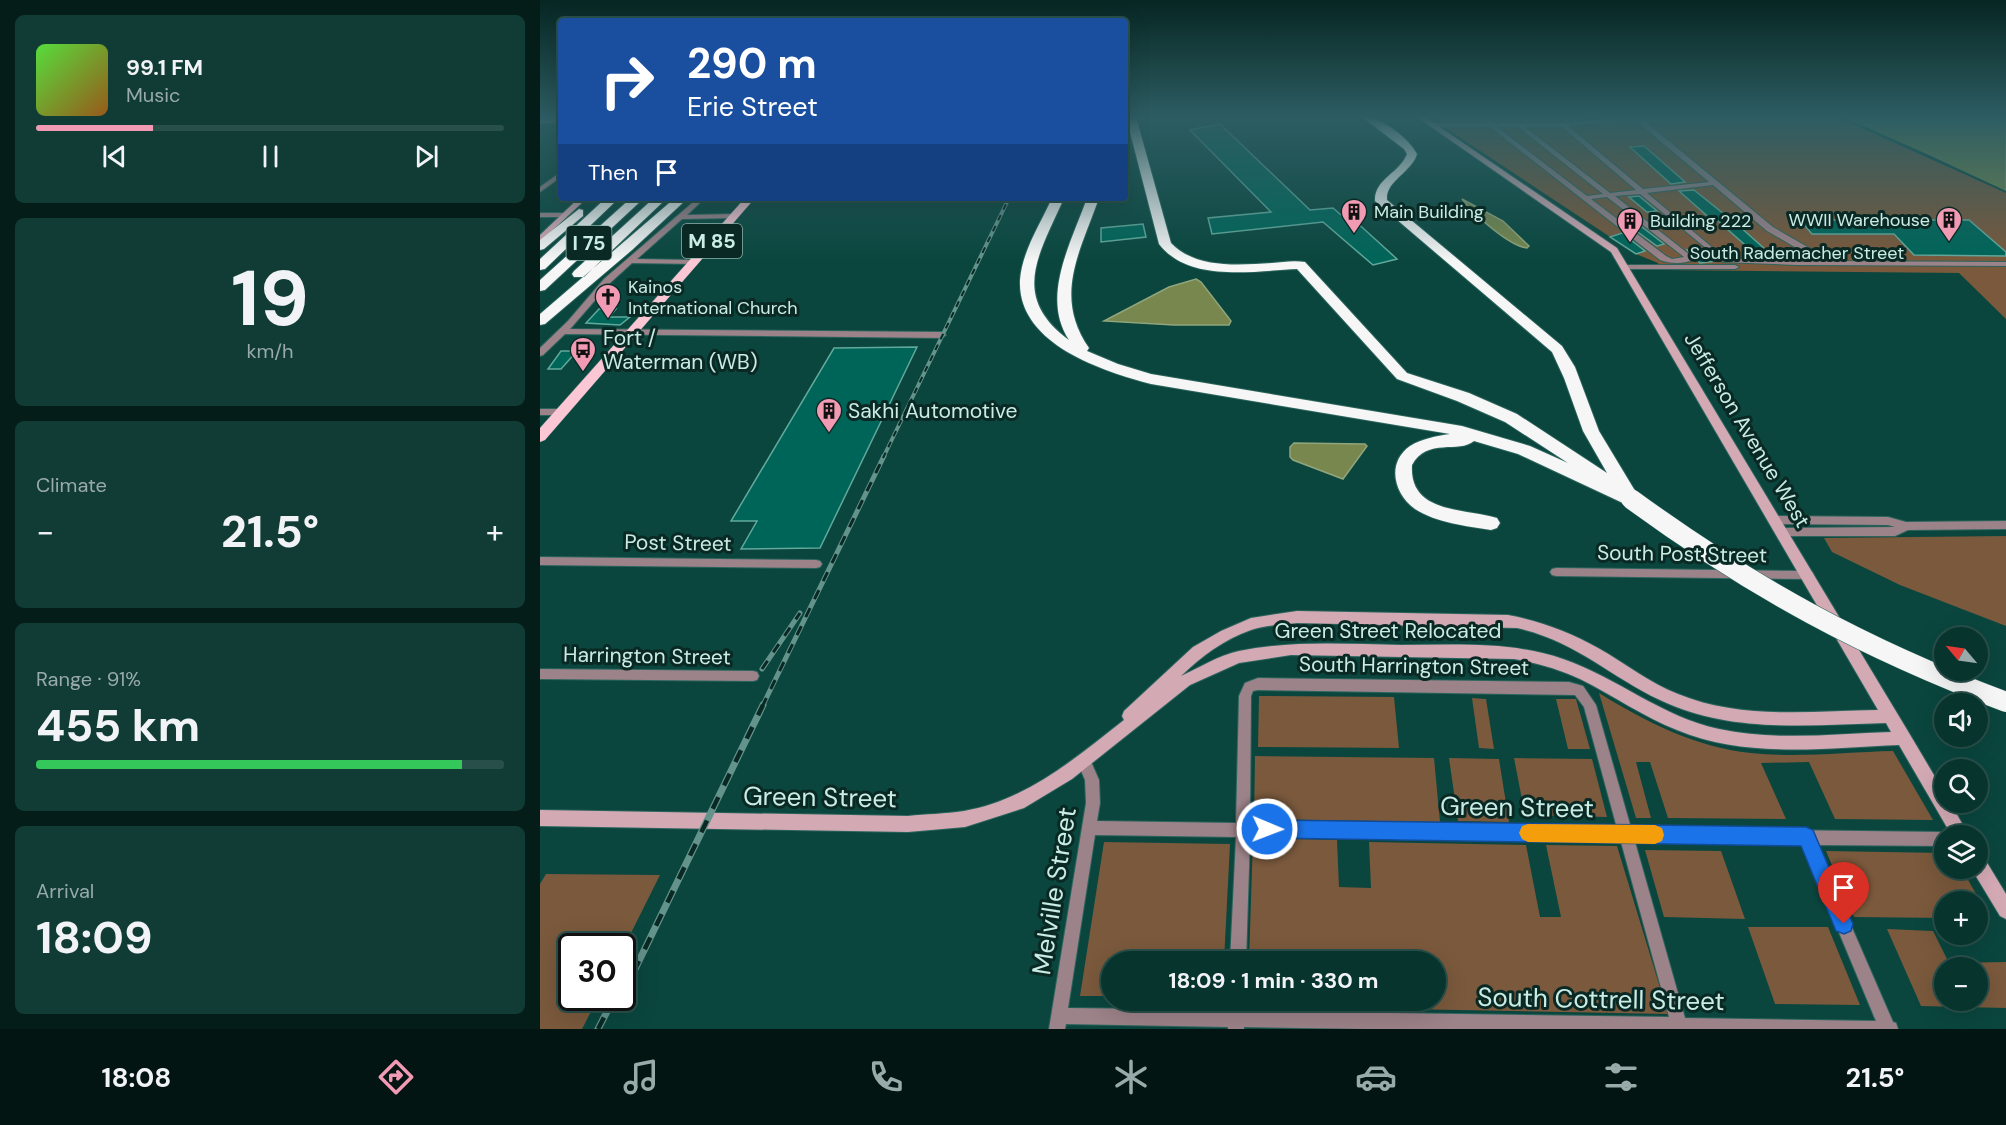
<!DOCTYPE html>
<html lang="en">
<head>
<meta charset="utf-8">
<style>
  :root { --surface:#08342e; --page:#113c36; --text:#f1f3f6; --muted:#98aaaa; --line:#294f4a; --accent:#f19ab3 }
  body { margin:0; font-family:"DM Sans",sans-serif; background:var(--page); color:var(--text); height:100vh; display:flex; flex-direction:column; font-size:22px; white-space:nowrap }
  * { box-sizing:border-box; margin:0 }
  p { font-size:20px; color:var(--muted) }
  .icon { flex:none; width:33px; height:33px; fill:none; stroke:currentColor; stroke-width:2; stroke-linecap:round; stroke-linejoin:round }
  .map { position:relative; flex:1; overflow:hidden }
  .sheet { display:flex; flex-direction:column; gap:15px; padding:15px; background:#041d19; width:540px }
  .sheet>* { flex:none }
  .guide { position:absolute; left:18px; top:18px; width:570px; height:183px; border-radius:6px; box-shadow:0 6px 24px #0002,0 0 0 2px var(--line); background:#1a4fa0; color:#fff; overflow:hidden }
  .needle { width:39px; rotate:299deg }
  .tools { position:absolute; left:1394px; top:627px; display:grid; gap:12px }
  .tools a { display:grid; place-items:center; width:54px; height:54px; border-radius:50%; background:var(--surface); box-shadow:0 6px 24px #0002,0 0 0 2px var(--line); font-size:30px }
  .speed { position:absolute; left:18px; top:933px; display:flex; gap:12px; font-size:30px; font-weight:700; text-align:center }
  .speed>* { display:grid; place-content:center; width:78px; height:78px; border-radius:50%; background:var(--surface); box-shadow:0 6px 24px #0002,0 0 0 2px var(--line); line-height:1 }
  .speed .limit { border:3px solid #111; border-radius:9px; background:#fff; color:#111 }
  .pin { position:absolute; display:grid; place-items:center; width:51px; height:51px; color:#fff; margin:-62px -26px; border-radius:50% 50% 50% 0; rotate:-45deg; box-shadow:0 0 6px #0007 }
  .pin .icon { rotate:45deg }
  .me { position:absolute; width:66px; margin:-33px; rotate:91deg; stroke-linejoin:round; filter:drop-shadow(0 0 4px #0008) }
  .turn { display:flex; align-items:center; gap:21px; height:126px; padding:0 30px; font-size:27px }
  .turn .icon { width:78px; height:78px; stroke-width:2.5 }
  .turn b { display:block; font-size:42px; line-height:51px }
  .then { display:flex; align-items:center; height:57px; padding:0 30px; background:#0003; gap:12px; font-size:22px }
  .big { font-size:45px; font-weight:700; line-height:1.1 }
  .sheet .tile { flex:1; display:flex; flex-direction:column; justify-content:center; gap:9px; min-width:0; padding:0 21px; border-radius:9px; background:var(--page) }
  .sheet .dial { align-items:center; gap:0 }
  .dial b { font-size:78px; line-height:1 }
  .song { display:flex; align-items:center; gap:18px }
  .cover { width:72px; height:72px; border-radius:9px; background:linear-gradient(135deg,hsl(110 70% 55%),hsl(30 70% 35%)) }
  .played { height:6px; border-radius:3px; background:linear-gradient(90deg,var(--accent) 25%,var(--line) 25%) }
  .keys { display:flex; justify-content:space-around; direction:ltr }
  .heat { display:flex; justify-content:space-between; align-items:center; font-size:33px; direction:ltr }
  .charge { height:9px; border-radius:4px; background:linear-gradient(90deg,#34c759 91%,var(--line) 0) }
  .trip { position:absolute; left:561px; top:951px; width:345px; height:60px; border-radius:30px; background:var(--surface); box-shadow:0 6px 24px #0002,0 0 0 2px var(--line); font-weight:700; line-height:60px; text-align:center }
  .tab-bar { display:flex; height:96px; justify-content:space-around; align-items:center; background:#031512; color:var(--muted) }
  .tab-bar .icon { width:42px; height:42px }
  .tab-bar .on { color:var(--accent) }
  .tab-bar b { font-size:27px; color:var(--text) }
  main { display:flex; flex:1; min-height:0 }
  .map>svg:first-child { display:block }
  .green { fill:#7a593c; fill-rule:evenodd }
  .water { fill:#77874e; stroke:#90a57b; stroke-width:1.5 }
  .pier { fill:#0a463e }
  .building { fill:#006559; stroke:#62a99c; stroke-width:1.5 }
  .lines { fill:none; stroke-linecap:round; stroke-linejoin:round }
  .street-casing { stroke:#2c645c; stroke-width:2 }
  .secondary-casing { stroke:#2c645c; stroke-width:2 }
  .primary-casing { stroke:#2c645c; stroke-width:1 }
  .highway-casing { stroke:#2c645c; stroke-width:2 }
  .street { fill:#9c8289; fill-rule:evenodd }
  .secondary { fill:#d3a9b4; fill-rule:evenodd }
  .primary { fill:#fcc7d5; fill-rule:evenodd }
  .highway { fill:#f6f6f6; fill-rule:evenodd }
  .rail-far2-casing { stroke:#63938b; stroke-width:4 }
  .rail-far1-casing { stroke:#63938b; stroke-width:5 }
  .rail-casing { stroke:#63938b; stroke-width:7 }
  .rail-far2 { stroke:#0a2924; stroke-width:2; stroke-dasharray:6; stroke-linecap:butt }
  .rail-far1 { stroke:#0a2924; stroke-width:3; stroke-dasharray:10; stroke-linecap:butt }
  .rail { stroke:#0a2924; stroke-width:4.5; stroke-dasharray:13; stroke-linecap:butt }
  .highway-bridge-casing { stroke:#2c645c; stroke-width:21; stroke-linecap:butt }
  .highway-bridge { stroke:#f6f6f6; stroke-width:20 }
  .route { fill:#1a73e8; stroke:#114b97; stroke-width:1.5 }
  .slow { fill:#f59e0b }
  .labels { text-anchor:middle; dominant-baseline:central; stroke-width:6; stroke-linejoin:round; paint-order:stroke }
  .far-poi-label { font-size:18px; fill:#c9ece5; stroke:#0a2924; text-anchor:start }
  .far-street-label { font-size:18px; fill:#c9ece5; stroke:#0a2924 }
  .shield { fill:#0a2924; stroke:#90b2ab; stroke-width:1.5 }
  .shield-label { font-size:20px; font-weight:bold; fill:#c9ece5 }
  .poi-label { font-size:21px; fill:#c9ece5; stroke:#0a2924; text-anchor:start }
  .street-label { font-size:21px; fill:#c9ece5; stroke:#0a2924 }
  .near-street-label { font-size:26px; fill:#c9ece5; stroke:#0a2924 }
</style>
</head>
<body>
<main>
<section class="sheet">
<div class="tile">
<div class="song"><i class="cover"></i><div><b>99.1 FM</b><p>Music</p></div></div>
<div class="played"></div>
<div class="keys"><svg class="icon" aria-label="previous" viewBox="0 0 24 24"><path d="M18 5L8 12l10 7zM5 5v14"/></svg><svg class="icon" aria-label="pause" viewBox="0 0 24 24"><path d="M8 5v14M16 5v14"/></svg><svg class="icon" aria-label="next" viewBox="0 0 24 24"><path d="M6 5l10 7-10 7zM19 5v14"/></svg></div>
</div>
<div class="tile dial"><b>19</b><p>km/h</p></div>
<div class="tile"><p>Climate</p>
<div class="heat"><a>−</a><b class="big">21.5°</b><a>+</a></div>
</div>
<div class="tile"><p>Range · 91%</p><b class="big">455 km</b><div class="charge"></div></div>
<div class="tile"><p>Arrival</p><b class="big">18:09</b></div>
</section>
<div class="map">
<svg width="1466" height="1029" viewBox="0 0 1466 1029">
  <rect width="100%" height="100%" fill="#0a463e"/>
  <path class="green" d="M890,117H1300L1466,192V319L1419,273L1121,270L1118,263L1096,254L907,129L905,123Z
    M1466,536V626L1360,585L1292,552L1284,538Z
    M1059,693C1106,722 1155,747 1211,753C1257,758 1307,752 1353,751L1393,820L1295,819L1269,762L1221,763L1246,819L1128,818L1110,762H1096L1111,818H1096Z
    M719,696L854,697L859,748L718,747Z
    M932,698L946,699L954,749L939,748Z
    M1016,699H1036L1050,749H1028Z
    M715,756L894,758L900,822L714,819Z
    M909,758L959,759L969,822L918,821Z
    M974,758L1052,759L1067,817L985,815Z
    M713,838L797,840L799,887L831,888L829,842L986,845L1000,917H1021L1006,845L1077,846L1128,1014L707,1006V1000H896V962L709,961Z
    M564,842L690,844L684,961L572,962L571,996H540Z
    M1105,850L1181,851L1205,919L1124,917Z
    M1286,851L1404,853V868L1422,869L1450,919H1437V902H1404V918L1314,917Z
    M6,874L120,875L83,949L82,946H32V998H58L42,1029H0V884Z
    M1208,927H1288L1320,1005L1235,1004Z
    M1347,929L1393,931L1409,963L1466,962V1008L1381,1006ZM1404,968H1437V1000H1404Z"/>
  <path class="water" d="M1300,117H1466V192Z
    M922,199L963,221L989,246L987,248C969,246 933,214 922,199Z
    M656,279L661,282L688,317L691,321L689,325H634L564,321L629,287Z
    M754,443L825,444L827,446L803,479L753,460L750,457V447Z"/>
  <path class="pier" d="M1297,117H1303L1391,156L1466,191V193Z"/>
  <path class="building" d="M680,124L770,210L793,208L808,221L813,219L857,259L833,265L783,222L672,234L668,218L731,212L650,130Z
    M1104,146L1144,181L1145,182L1131,184L1090,147Z
    M1154,190L1199,226L1227,251L1213,252L1178,221H1173L1139,191Z
    M1099,196L1117,211L1107,212L1089,197Z
    M1260,220H1429L1466,252V256L1374,255L1354,234H1272Z
    M603,224L606,237L561,242V228Z
    M1102,227L1124,244L1117,246L1095,230Z
    M1082,233L1105,251L1096,254L1070,237Z
    M1161,248L1178,261L1160,263L1147,250Z
    M59,309H76L69,317H90L80,325L46,323Z
    M377,347L280,548L201,549L217,521H191L294,348Z
    M21,351H37L21,369H8Z"/>
  <g class="lines">
    <defs>
      <path id="street" d="M943,117H949L953,123H1023L1082,117H1106L1102,119L1233,227L1271,249L1282,261L1466,262V266L1256,265L1183,262L1100,194L1075,196L1155,259C1145,264 1131,264 1120,260L950,127H891L888,125L891,123H947ZM1095,120L1169,182L1103,189L1028,126ZM957,127H978L1063,194L1047,196ZM985,127H1022L1096,190L1070,193ZM1173,185L1227,231L1265,253L1274,261L1185,258L1107,193ZM1067,197L1144,257L1132,259L1126,256L1051,199Z
        M21,172V177L0,192V187Z
        M158,198H165L147,215L194,214L197,216L194,218L142,219L97,259L154,260H157V264L92,263L70,283L30,329L402,332L406,335L402,338L25,334L3,355L0,356V348L28,321L64,279Z
        M0,213H25L28,215L25,217H0Z
        M1081,265H1195L1199,267L1195,269H1084L1080,267Z
        M0,409H22L27,412L22,415H0Z
        M1236,516L1348,517L1366,522L1466,521V529L1368,530L1355,536H1243L1239,535L1238,532L1239,529L1243,528L1355,527L1348,525L1236,524L1231,520Z
        M0,557L276,560L280,561L282,564L280,567L276,568L0,565Z
        M1016,568L1268,571L1272,572L1274,575L1272,578L1268,579L1016,576L1012,575L1010,572L1012,569Z
        M0,669L213,671L217,672L219,676L217,680L213,681L0,679Z
        M718,678L1029,682L1043,686L1056,705L1091,828L1404,832L1409,834L1410,836H1404V846L1276,845L1353,1022L1356,1023L1358,1029H825L704,1027V1029H688V1027L526,1024L525,1029H509L546,803L545,780L537,761L539,757L544,755L549,757L559,780L560,803L557,821L696,823L699,696L705,683ZM718,690L1035,695L1044,707L1077,828L710,823L711,696L713,691ZM555,835L696,837L690,962H706L710,837L1081,842L1129,1017L704,1011V1000H688V1010L528,1008ZM1095,842L1262,844L1336,1021L1145,1018Z"/>
      <path id="secondary" d="M877,117H885L1077,248L1369,733L1404,792V802H1410L1429,836H1412L1359,745C1285,748 1207,759 1137,730C1103,717 1073,695 1040,679C1019,669 997,663 974,659L751,655L699,663L650,685L532,779L484,808L425,827L368,832L0,826V810L368,816C386,814 405,814 424,811C485,801 536,758 584,720L582,716L584,711L653,647L681,631L711,618L757,611L968,615C1000,621 1030,632 1058,648C1085,663 1109,683 1138,694C1201,720 1272,711 1338,710L1071,252ZM757,623L977,628C1036,641 1069,676 1120,700C1191,734 1270,725 1346,723L1351,732C1294,734 1235,741 1179,729C1122,717 1078,678 1023,659C971,641 915,645 861,645C807,644 753,640 699,651C679,655 659,668 641,676C662,656 683,640 711,630C725,625 742,625 757,623Z
        M0,119H21V123H0Z
        M39,198H47L0,242V235Z
        M1437,854L1443,856L1466,894V919L1460,916L1431,868H1437Z"/>
      <path id="primary" d="M205,198H215L5,440L0,442V428Z"/>
      <path id="highway" d="M586,117H596L631,243C656,269 698,265 732,263C743,262 754,260 765,262L867,373L929,393L977,414L1067,473L1043,431L1024,378L1012,352L835,201C834,179 860,173 867,154L864,149L822,117C841,117 868,137 877,154C872,172 845,181 847,200L1022,346L1035,367L1059,431L1100,499L1097,504L1091,505L1085,504L978,454L934,441C919,454 887,437 872,465C869,514 925,508 957,518L960,523L957,528L951,530C926,526 897,523 875,509C854,494 846,463 870,446C881,439 896,436 910,434L611,384C562,371 477,344 480,280C482,251 501,223 512,198H524C500,253 469,296 529,340C500,297 532,241 547,198H559C540,252 513,296 549,348L547,351L578,364L611,374L922,426L990,446L1028,463L965,422L917,401L857,379L757,269C713,271 649,283 619,244Z
        M66,198H79L5,269L0,270V259Z
        M91,198H104L5,290L0,291V280Z
        M114,198H127L44,277H34L32,274L34,271Z
        M135,198H148L92,250L5,324L0,325V314Z
        M39,209L43,210V216L4,249L0,250V240Z"/>
    </defs>
    <use href="#street" class="street-casing"/>
    <use href="#secondary" class="secondary-casing"/>
    <use href="#primary" class="primary-casing"/>
    <use href="#highway" class="highway-casing"/>
    <use href="#street" class="street"/>
    <use href="#secondary" class="secondary"/>
    <use href="#primary" class="primary"/>
    <use href="#highway" class="highway"/>
    <defs>
      <path id="rail-far2" d="M343,458L469,198"/>
      <path id="rail-far1" d="M222,669L260,613
        M222,707L344,456"/>
      <path id="rail" d="M82,996L223,705
        M58,1029L74,998"/>
    </defs>
    <use href="#rail-far2" class="rail-far2-casing"/>
    <use href="#rail-far1" class="rail-far1-casing"/>
    <use href="#rail" class="rail-casing"/>
    <use href="#rail-far2" class="rail-far2"/>
    <use href="#rail-far1" class="rail-far1"/>
    <use href="#rail" class="rail"/>
    <defs>
      <path id="highway-bridge" d="M1091,499C1213,588 1325,649 1466,702"/>
    </defs>
    <use href="#highway-bridge" class="highway-bridge-casing"/>
    <use href="#highway-bridge" class="highway-bridge"/>
  </g>
  <linearGradient id="sky" x2="0" y2="1"><stop stop-color="#062622"/><stop offset="0.45" stop-color="#2d5d63"/><stop offset="1" stop-color="#2d5d63" stop-opacity="0"/></linearGradient>
  <rect width="1466" height="261" fill="url(#sky)"/>
  <path class="route" d="M727,820L1266,827L1273,830L1313,924L1311,931L1304,934L1296,931L1261,846L727,838L721,836L718,829L721,823Z"/>
  <path class="slow" d="M988,824L1115,825L1122,828L1124,835L1122,841L1115,844L988,842L982,839L979,833L982,826Z"/>
  <defs>
    <symbol id="building-pin" viewBox="-11 -11 22 30"><path d="M0 17L-7.5 6A9.5 9.5 0 1 1 7.5 6Z" fill="#f19ab3" stroke="#0a2924"/><path d="M-4-6H4V6H1V3H-1V6H-4ZM-2.5-4.3h1.7v1.8h-1.7ZM.8-4.3h1.7v1.8H.8ZM-2.5-1h1.7V.8h-1.7ZM.8-1h1.7V.8H.8Z" fill="#111"/></symbol>
    <symbol id="church-pin" viewBox="-11 -11 22 30"><path d="M0 17L-7.5 6A9.5 9.5 0 1 1 7.5 6Z" fill="#f19ab3" stroke="#0a2924"/><path d="M-1.2-6h2.4v3.5h3.3v2.4h-3.3V6h-2.4V-.1h-3.3v-2.4h3.3Z" fill="#111"/></symbol>
    <symbol id="bus-pin" viewBox="-11 -11 22 30"><path d="M0 17L-7.5 6A9.5 9.5 0 1 1 7.5 6Z" fill="#f19ab3" stroke="#0a2924"/><path d="M-5-6H5V4H4V6H2V4H-2V6H-4V4H-5ZM-3.5-4V0h7V-4ZM-3.5 1.2v1.5H-2V1.2ZM2 1.2v1.5H3.5V1.2Z" fill="#111"/></symbol>
  </defs>
  <g fill-rule="evenodd">
    <use href="#building-pin" x="799" y="197" width="30" height="40"/>
    <use href="#building-pin" x="1394" y="205" width="30" height="40"/>
    <use href="#building-pin" x="1075" y="206" width="30" height="40"/>
    <use href="#church-pin" x="53" y="282" width="30" height="40"/>
    <use href="#bus-pin" x="28" y="335" width="30" height="40"/>
    <use href="#building-pin" x="274" y="396" width="30" height="40"/>
  </g>
  <g class="labels">
    <g class="far-poi-label">
      <text x="834" y="212">Main Building</text>
      <text x="1390" y="220" text-anchor="end">WWII Warehouse</text>
      <text x="1110" y="221">Building 222</text>
      <text x="88" y="287">Kainos<tspan x="88" dy="21">International Church</tspan></text>
    </g>
    <g class="far-street-label">
      <text x="1257" y="253">South Rademacher Street</text>
    </g>
    <g class="shield">
      <rect x="142" y="224" width="60" height="34" rx="4.5"/>
      <rect x="26.5" y="226" width="45" height="34" rx="4.5"/>
    </g>
    <g class="shield-label">
      <text x="172" y="241">M 85</text>
      <text x="49" y="243">I 75</text>
    </g>
    <g class="poi-label">
      <text x="63" y="338">Fort /<tspan x="63" dy="24">Waterman (WB)</tspan></text>
      <text x="308" y="411">Sakhi Automotive</text>
    </g>
    <g class="street-label">
      <text transform="translate(1207 430) rotate(59)">Jefferson Avenue West</text>
      <text transform="translate(138 543) rotate(1)">Post Street</text>
      <text transform="translate(1142 554) rotate(1)">South Post Street</text>
      <text x="848" y="631">Green Street Relocated</text>
      <text transform="translate(107 656) rotate(1)">Harrington Street</text>
      <text transform="translate(874 666) rotate(1)">South Harrington Street</text>
    </g>
    <g class="near-street-label">
      <text transform="translate(280 797) rotate(1)">Green Street</text>
      <text transform="translate(977 807) rotate(1)">Green Street</text>
      <text transform="translate(514 891) rotate(-81)">Melville Street</text>
      <text transform="translate(1061 999) rotate(1)">South Cottrell Street</text>
    </g>
  </g>
</svg>
<div class="tools">
<a><svg class="needle" viewBox="-14 -14 28 28"><path d="M0-13l5 13h-10z" fill="#e53935"/><path d="M0 13l5-13h-10z" fill="#98aaaa"/></svg></a>
<a><svg class="icon" aria-label="sound" viewBox="0 0 24 24"><path d="M4 9h4l5-4v14l-5-4H4zM17 9q2 3 0 6"/></svg></a>
<a><svg class="icon" aria-label="search" viewBox="0 0 24 24"><circle cx="10" cy="10" r="6"/><path d="M15 15l6 6"/></svg></a>
<a><svg class="icon" aria-label="layers" viewBox="0 0 24 24"><path d="M12 4l9 5-9 5-9-5zM3 14l9 5 9-5"/></svg></a>
<a>+</a>
<a>−</a>
</div>
<div class="speed"><div class="limit">30</div></div>
<div class="pin" style="left:1304px;top:924px;background:#d93025"><svg class="icon" aria-label="arrive" viewBox="0 0 24 24"><path d="M6 21V4h12l-3 4 3 4H6"/></svg></div>
<svg class="me" style="left:727px;top:829px" viewBox="-20 -20 40 40"><circle r="17" fill="#1a73e8" stroke="#fff" stroke-width="3"/><path d="M0-11L8 9 0 5-8 9z" fill="#fff"/></svg>
<div class="trip">18:09 · 1 min · 330 m</div>
<div class="guide">
<div class="turn"><svg class="icon" aria-label="right" viewBox="0 0 24 24"><path d="M7 20v-9h11M14 6l5 5-5 5"/></svg><div><b>290 m</b>Erie Street</div></div>
<div class="then">Then<svg class="icon" aria-label="arrive" viewBox="0 0 24 24"><path d="M6 21V4h12l-3 4 3 4H6"/></svg></div>
</div>
</div>
</main>
<nav class="tab-bar">
<b>18:08</b>
<svg class="icon on" aria-label="directions" viewBox="0 0 24 24"><path d="M12 3l9 9-9 9-9-9zM9 14v-3h6M13 9l2 2-2 2"/></svg>
<svg class="icon" aria-label="music" viewBox="0 0 24 24"><path d="M9 18V5l10-2v13"/><circle cx="6" cy="18" r="3"/><circle cx="16" cy="16" r="3"/></svg>
<svg class="icon" aria-label="phone" viewBox="0 0 24 24"><path d="M5 4h4l2 5-3 2q2 4 5 5l2-3 5 2v4C11 20 4 13 5 4z"/></svg>
<svg class="icon" aria-label="climate" viewBox="0 0 24 24"><path d="M12 3v18M4 7l16 10M4 17L20 7"/></svg>
<svg class="icon" aria-label="car" viewBox="0 0 24 24"><path d="M5 17H2v-5l4-1 3-4h7l3 4 3 1v5h-3M9 17h6M6 11h13"/><circle cx="7" cy="17" r="2"/><circle cx="17" cy="17" r="2"/></svg>
<svg class="icon" aria-label="filters" viewBox="0 0 24 24"><path d="M4 7h16M4 17h16"/><circle cx="9" cy="7" r="2"/><circle cx="15" cy="17" r="2"/></svg>
<b>21.5°</b>
</nav>
</body>
</html>
